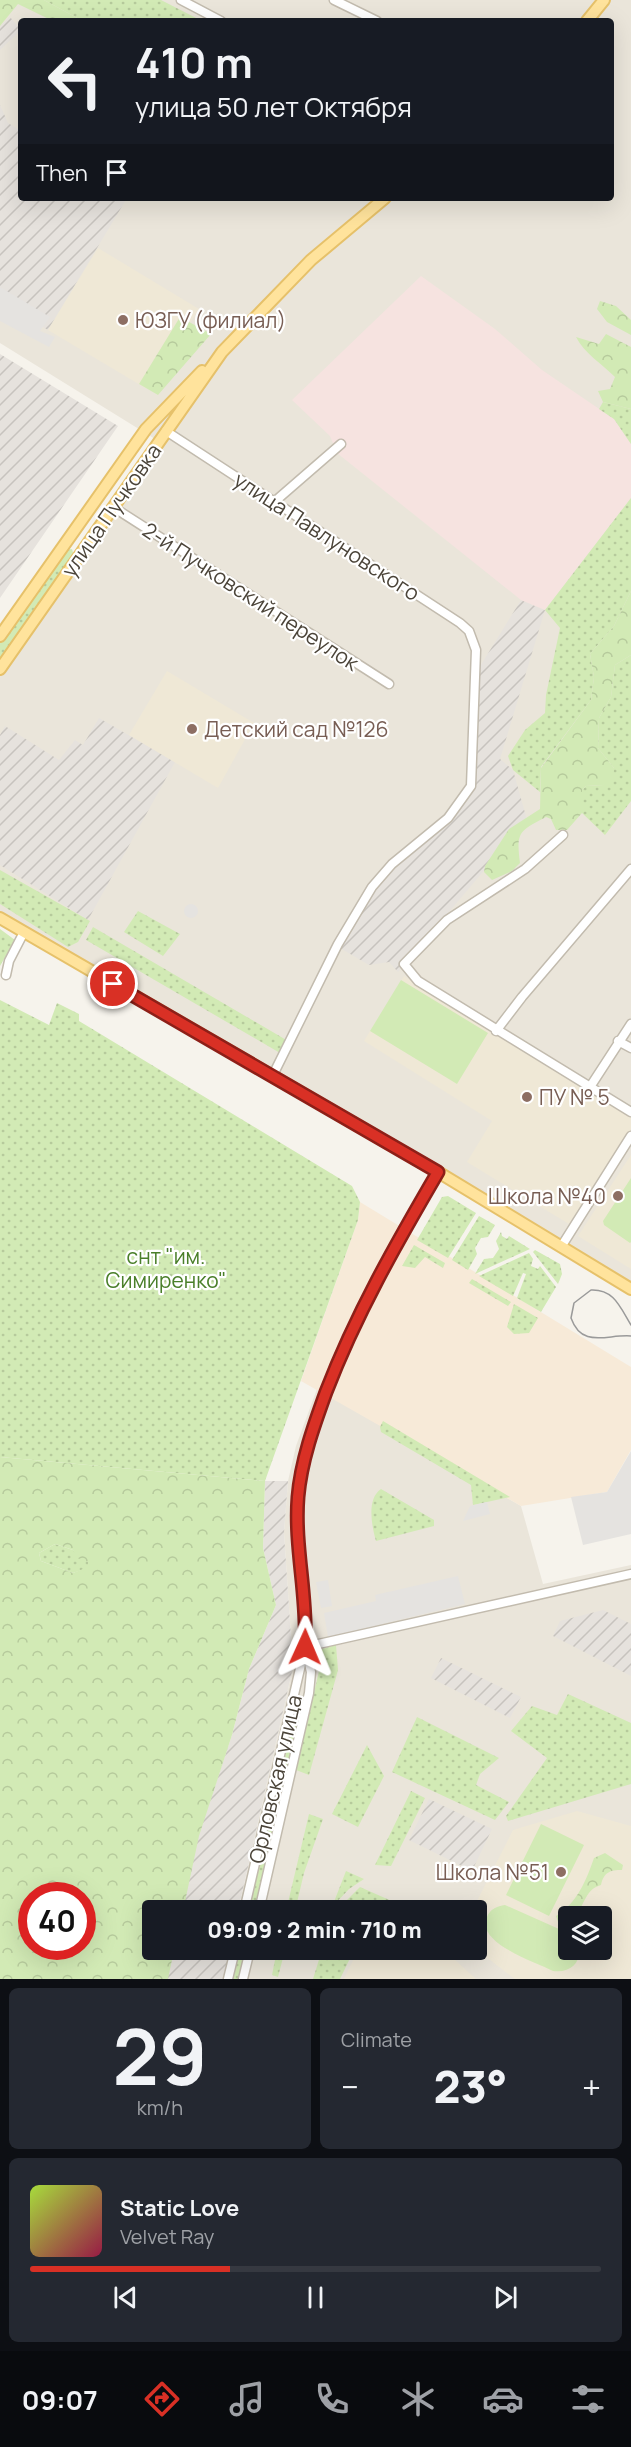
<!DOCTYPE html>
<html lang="en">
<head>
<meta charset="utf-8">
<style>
  :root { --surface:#171b24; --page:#242831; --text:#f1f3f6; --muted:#9ea1a6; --line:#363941; --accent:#d93025 }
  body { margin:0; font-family:Manrope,sans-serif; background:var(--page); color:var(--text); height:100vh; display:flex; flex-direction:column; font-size:22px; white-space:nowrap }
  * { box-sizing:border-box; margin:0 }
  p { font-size:20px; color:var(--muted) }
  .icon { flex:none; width:33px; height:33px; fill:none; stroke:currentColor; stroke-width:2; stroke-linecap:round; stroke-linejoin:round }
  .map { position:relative; height:1979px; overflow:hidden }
  .side { display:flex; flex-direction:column; gap:9px; padding:9px; background:#0d0f14; flex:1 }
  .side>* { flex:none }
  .top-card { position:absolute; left:18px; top:18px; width:596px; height:183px; border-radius:6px; box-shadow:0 6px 24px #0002; background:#171b24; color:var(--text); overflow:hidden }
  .fabs { position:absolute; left:558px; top:1906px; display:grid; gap:12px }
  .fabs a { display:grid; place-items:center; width:54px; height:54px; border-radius:6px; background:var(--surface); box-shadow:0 6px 24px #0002; font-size:30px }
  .speed { position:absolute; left:18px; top:1882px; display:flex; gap:12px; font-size:30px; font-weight:700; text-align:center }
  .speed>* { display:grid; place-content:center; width:78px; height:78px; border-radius:50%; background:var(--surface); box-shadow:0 6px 24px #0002; line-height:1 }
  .speed .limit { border:9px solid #d22; background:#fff; color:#111 }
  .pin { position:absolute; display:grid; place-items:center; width:51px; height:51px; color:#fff; margin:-26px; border:3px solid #fff; border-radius:50%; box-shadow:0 2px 6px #0007 }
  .me { position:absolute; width:66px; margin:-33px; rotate:1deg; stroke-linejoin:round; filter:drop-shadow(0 0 4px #0008) }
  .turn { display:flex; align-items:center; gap:21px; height:126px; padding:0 18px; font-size:27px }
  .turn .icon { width:78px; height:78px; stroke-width:2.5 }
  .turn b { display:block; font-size:42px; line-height:51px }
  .then { display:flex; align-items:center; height:57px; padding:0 18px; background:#0003; gap:12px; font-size:22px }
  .big { font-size:45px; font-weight:800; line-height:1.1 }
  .side .tile { flex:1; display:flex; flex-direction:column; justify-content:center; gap:9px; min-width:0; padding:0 21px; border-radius:9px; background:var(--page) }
  .side .dial { align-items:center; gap:0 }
  .dial b { font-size:78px; line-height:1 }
  .song { display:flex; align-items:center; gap:18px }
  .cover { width:72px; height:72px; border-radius:9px; background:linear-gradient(135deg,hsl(80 70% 55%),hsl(340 70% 35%)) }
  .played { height:6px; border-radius:3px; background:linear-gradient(90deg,var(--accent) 35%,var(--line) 35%) }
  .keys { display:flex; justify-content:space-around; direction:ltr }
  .heat { display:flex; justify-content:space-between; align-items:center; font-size:33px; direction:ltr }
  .side .tiles { flex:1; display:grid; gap:9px; grid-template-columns:1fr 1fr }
  .tile:last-child { grid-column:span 2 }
  .trip { position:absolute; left:142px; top:1900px; width:345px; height:60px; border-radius:6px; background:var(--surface); box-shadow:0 6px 24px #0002; font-weight:800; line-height:60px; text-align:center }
  .dock { display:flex; height:96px; justify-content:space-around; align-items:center; background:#090b0e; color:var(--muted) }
  .dock .icon { width:42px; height:42px }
  .dock .active { color:var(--accent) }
  .dock b { font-size:27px; color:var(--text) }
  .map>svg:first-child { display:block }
  .residential { fill:#eae5da; fill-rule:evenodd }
  .commercial { fill:#f7ead8 }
  .industrial { fill:url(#industrial-furrows) }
  .education { fill:#efe8d6; fill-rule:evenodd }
  .medical { fill:#f6e3e0 }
  .green { fill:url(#green-dots) }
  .forest { fill:url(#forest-crowns); fill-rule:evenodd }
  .pitch { fill:#d2eab5 }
  .parking { fill:#e5e3e0 }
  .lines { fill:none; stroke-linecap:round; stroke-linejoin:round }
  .minor-casing { stroke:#c2bbae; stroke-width:11 }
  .major-casing { stroke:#e6c16a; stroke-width:14 }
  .minor { stroke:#fff; stroke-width:8 }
  .major { stroke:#ffe39c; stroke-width:10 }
  .tram { stroke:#9a9a9a; stroke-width:1.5 }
  .route-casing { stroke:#8d1f18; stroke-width:15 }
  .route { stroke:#d93025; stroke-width:10 }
  .education-dot { fill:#8d6e63; stroke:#fff; stroke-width:2 }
  .labels { text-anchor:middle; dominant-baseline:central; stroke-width:4.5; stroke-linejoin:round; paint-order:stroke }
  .education-label { font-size:21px; fill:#785e54; stroke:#fff; text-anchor:start }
  .street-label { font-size:21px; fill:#4b4439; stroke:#fff }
  .park-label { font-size:21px; fill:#4a7f2a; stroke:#fff }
</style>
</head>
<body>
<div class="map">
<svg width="631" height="1979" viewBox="0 0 631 1979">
  <defs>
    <pattern id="industrial-furrows" width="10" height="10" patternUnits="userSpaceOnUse" patternTransform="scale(1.5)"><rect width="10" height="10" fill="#e6e2dd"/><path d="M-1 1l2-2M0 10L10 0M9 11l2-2" fill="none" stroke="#c7c3be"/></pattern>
    <pattern id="green-dots" width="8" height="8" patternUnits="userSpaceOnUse" patternTransform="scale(1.5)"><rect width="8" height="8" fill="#d2eab5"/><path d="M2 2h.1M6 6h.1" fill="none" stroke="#b6ca9c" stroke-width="1.8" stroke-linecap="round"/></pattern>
    <pattern id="forest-crowns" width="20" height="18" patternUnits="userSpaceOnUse" patternTransform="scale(1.5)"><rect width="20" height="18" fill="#d2eab5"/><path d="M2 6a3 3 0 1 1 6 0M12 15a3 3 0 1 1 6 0" fill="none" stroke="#b6ca9c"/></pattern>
  </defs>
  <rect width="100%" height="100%" fill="#f6f3ec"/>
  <path class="residential" d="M0,0H631V1289L0,918V669L155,439L0,343ZM21,21H610V198H21Z
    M317,1389L521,1506L543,1584L631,1565V1979H223L230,1950H477V1911H238L293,1667L284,1533L288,1481L296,1446ZM568,1917H602V1950H568Z"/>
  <path class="commercial" d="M360,1202L631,1367V1450L607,1492L521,1506L301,1381L358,1220Z"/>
  <path class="industrial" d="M10,17L21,30L0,50V26Z
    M0,105L8,123L21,131V198H127L48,330L0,301Z
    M0,354L118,426L0,598Z
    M521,600L545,610L500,759L513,770L527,820L398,972L389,962L369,965L340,948L377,887L409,852L446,826L474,785L479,668Z
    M99,718L175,762L88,920L0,865V735L5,726L59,760L75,740L83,745Z
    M265,1481H288L284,1533L293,1667L238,1911H173L232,1735L249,1669L276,1605L263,1548Z
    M603,1610L631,1624V1676L553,1636L560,1621Z
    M441,1658L521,1697L510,1718L431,1678Z
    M429,1799L492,1829L472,1871L409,1840Z
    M165,1950H230L223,1979H160Z"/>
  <path class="education" d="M98,248L199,309L147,389L48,330Z
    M167,671L254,723L218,788L129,735Z
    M404,976L631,1115V1129L569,1224L467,1162L492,1121L364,1041Z
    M631,1155V1269L578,1236Z
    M577,1811L631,1826V1979H515L477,1950V1911H472L513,1830ZM568,1917H602V1950H568Z
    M358,1950H444L476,1979H344Z"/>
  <path class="medical" d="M421,276L495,329L542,370L614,419L631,444V498L545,610L521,600L337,453L330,436L292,400Z"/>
  <path class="green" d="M44,0H161L202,21H78L79,19Z
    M603,402L631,409V444L614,419L599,409Z
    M631,498V591L614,626L590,654L594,677L591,700L541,767L540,792L513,770L508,756L525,730L545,713L546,695L560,628L545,610Z
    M72,549L74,556L0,662V643L64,551Z
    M631,655V801L605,835L582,813V790L586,786L603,785L614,768L598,748L599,718L611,697L615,665Z
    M0,870L90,921L78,942L68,947L0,904Z
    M138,911L180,934L163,956L124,932Z
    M93,927L288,1041L280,1053L86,940Z
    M0,929L15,940L0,966Z
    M0,1000L49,1025L57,1003L79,1014V1021L352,1186L360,1202L358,1220L265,1481L0,1457Z
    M448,1196L476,1213L448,1258L417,1240L442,1197Z
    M479,1216L495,1225L488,1237L481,1238L475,1248L477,1254L468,1270L452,1260Z
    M501,1232L502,1236L507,1239L509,1236L530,1249L475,1274L484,1259L493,1258L499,1249L496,1241Z
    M414,1245L445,1263L443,1268L425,1257L415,1268L402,1266Z
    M535,1250L560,1264L562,1274L558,1284L533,1252Z
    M529,1253L533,1259L531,1266L538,1269L540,1266L556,1287L541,1312L517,1298L526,1274L523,1273L513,1296L479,1276Z
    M472,1279L511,1302L508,1306L469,1283Z
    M514,1304L538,1318L529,1333L514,1334L507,1327Z
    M383,1421L510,1497L473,1505L471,1485L381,1432L380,1427Z
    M381,1489L434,1520V1526L376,1541C372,1527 366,1499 381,1489Z
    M55,1544L73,1550L88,1562V1568L73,1573L41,1561L39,1553Z
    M336,1645L338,1670L309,1775L296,1770L319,1671L312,1652Z
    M568,1694L631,1723V1784L508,1821L506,1816L547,1758L511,1731L532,1706L557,1715Z
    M417,1717L499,1758L480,1774L476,1785L509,1802L495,1820L392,1772Z
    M294,1718H297L298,1721L255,1911H249Z
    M367,1745L384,1776L358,1827L332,1814Z
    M411,1791L425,1798L391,1866L375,1865Z
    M309,1814L323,1819L304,1873L295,1911H286Z
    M346,1871L364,1879L349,1889L332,1907Z
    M360,1887L412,1910L411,1911H336Z
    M240,1950H245L239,1979H233Z
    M277,1950H285L278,1977L272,1975Z
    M322,1950H354L340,1979H313Z"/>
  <path class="forest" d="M0,0H44L79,19L53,21L18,4L0,26Z
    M600,301L616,306L631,320V335L607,322L597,309Z
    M180,317L211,334L158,395L139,384Z
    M606,334L631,347V409L603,402L598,391L610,389L615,377C602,364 584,353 576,337L599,344Z
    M631,591V655L615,665L611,697L599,718L598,748L614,768L613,780L603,785L586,786L582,790V813L567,830H556L551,819L546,817C519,831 516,832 520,863L512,871L492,880L484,872L485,866L509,829L540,809L541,768L591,700L594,677L590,654L614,626Z
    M0,1457L265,1481L263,1548L276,1605L249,1669L232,1735L199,1836L183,1911H153V1950H174L168,1979H0ZM55,1544L73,1550L77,1558L88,1562V1567L73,1573L41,1561L39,1553ZM32,1896H82V1947H32Z
    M605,1853L623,1865L622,1870C610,1870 604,1872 601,1885C586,1889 584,1904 576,1917H568V1926L558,1922L556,1916C577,1903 586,1881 594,1858Z"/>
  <path class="pitch" d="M401,980L488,1033L457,1084L370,1031Z
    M631,1178V1242L630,1243L604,1225L603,1221Z
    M541,1824L584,1845L549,1916L506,1895Z
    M505,1905L568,1933V1950H580C579,1965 569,1973 553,1971C536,1962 475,1943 487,1917C490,1909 497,1906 505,1905Z"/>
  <path class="parking" d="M0,287L50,317L40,331L55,337L49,347L0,321Z
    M184 911a7 7 0 1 1 14 0a7 7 0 1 1-14 0Z
    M631,1451V1534L583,1545L571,1497L607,1492Z
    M487,1502L490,1514L463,1521L470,1506Z
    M458,1576L465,1604L328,1637L324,1613L376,1601L375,1595Z
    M328,1580L332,1606L321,1608L316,1582Z"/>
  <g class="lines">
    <defs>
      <path id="minor" d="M181,0L221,21
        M334,0L377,21
        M166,431L460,623L469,631L476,650L471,786L448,818L392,864L372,887L338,944L272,1077
        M273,503L341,444
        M113,507L389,684
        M563,835L525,869L447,920L404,964L418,981L631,1112
        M6,975L9,961L24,932
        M496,1031L522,997L631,869
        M618,1041L631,1048
        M590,1087L631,1024
        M561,1247L631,1136
        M305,1647L631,1574
        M244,1911L305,1647C308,1597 294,1547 298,1497C301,1461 314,1425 327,1392C356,1314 396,1244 438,1172
        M259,1911L309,1693L311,1672L306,1651
        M228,1979L235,1950
        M243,1979L250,1950"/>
      <path id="major" d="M587,21L604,0
        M0,636L146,429L202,371
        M0,669L222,352L311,260L385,198
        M0,918L438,1172L631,1289"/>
    </defs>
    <use href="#minor" class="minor-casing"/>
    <use href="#major" class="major-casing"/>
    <use href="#minor" class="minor"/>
    <use href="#major" class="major"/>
    <path class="tram" d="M631,1325C620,1307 614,1289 591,1290L574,1303L571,1318C582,1349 607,1334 631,1336"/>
  </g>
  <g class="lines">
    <defs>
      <path id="route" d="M113,984L438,1172C396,1244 356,1314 326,1392C314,1425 301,1461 298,1497C294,1547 308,1597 305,1647"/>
    </defs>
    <use href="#route" class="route-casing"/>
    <use href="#route" class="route"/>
  </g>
  <g class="education-dot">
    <circle cx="123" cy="320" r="6"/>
    <circle cx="192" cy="729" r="6"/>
    <circle cx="527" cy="1097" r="6"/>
    <circle cx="618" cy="1196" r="6"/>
    <circle cx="561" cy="1872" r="6"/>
  </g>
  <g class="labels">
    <g class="education-label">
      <text x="135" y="320">ЮЗГУ (филиал)</text>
      <text x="204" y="729">Детский сад №126</text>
      <text x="539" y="1097">ПУ № 5</text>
      <text x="606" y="1196" text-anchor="end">Школа №40</text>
      <text x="549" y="1872" text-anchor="end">Школа №51</text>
    </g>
    <g class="street-label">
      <text transform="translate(111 510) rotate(-55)">улица Пучковка</text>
      <text transform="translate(327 536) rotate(33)">улица Павлуновского</text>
      <text transform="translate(251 596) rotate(33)">2-й Пучковский переулок</text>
      <text transform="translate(275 1779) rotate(-77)">Орловская улица</text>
    </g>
    <g class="park-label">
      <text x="166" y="1256">снт "им.<tspan x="166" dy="24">Симиренко"</tspan></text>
    </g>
  </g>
</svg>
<div class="fabs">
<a><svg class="icon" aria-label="layers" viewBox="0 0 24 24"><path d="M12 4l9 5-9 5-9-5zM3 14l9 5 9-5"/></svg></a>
</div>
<div class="speed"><div class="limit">40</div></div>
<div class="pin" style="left:113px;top:984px;background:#d93025"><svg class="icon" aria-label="arrive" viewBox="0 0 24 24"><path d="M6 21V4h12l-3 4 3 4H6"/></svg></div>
<svg class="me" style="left:305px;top:1647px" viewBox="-20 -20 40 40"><path d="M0-17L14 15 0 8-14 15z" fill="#d93025" stroke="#fff" stroke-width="4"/></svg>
<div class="trip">09:09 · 2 min · 710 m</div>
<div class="top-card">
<div class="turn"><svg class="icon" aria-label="left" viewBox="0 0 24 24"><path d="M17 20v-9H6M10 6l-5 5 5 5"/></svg><div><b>410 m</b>улица 50 лет Октября</div></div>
<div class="then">Then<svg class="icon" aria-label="arrive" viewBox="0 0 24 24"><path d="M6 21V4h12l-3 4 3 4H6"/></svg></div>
</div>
</div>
<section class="side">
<div class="tiles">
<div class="tile dial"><b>29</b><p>km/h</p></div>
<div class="tile"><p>Climate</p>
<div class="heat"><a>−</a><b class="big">23°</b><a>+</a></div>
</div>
<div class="tile">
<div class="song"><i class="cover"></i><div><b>Static Love</b><p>Velvet Ray</p></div></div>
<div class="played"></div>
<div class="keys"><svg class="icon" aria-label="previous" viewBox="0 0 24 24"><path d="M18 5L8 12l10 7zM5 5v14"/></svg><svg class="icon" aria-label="pause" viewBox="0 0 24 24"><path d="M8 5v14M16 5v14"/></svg><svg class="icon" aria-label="next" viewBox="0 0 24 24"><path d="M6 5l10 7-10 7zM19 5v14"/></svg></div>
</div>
</div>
</section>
<nav class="dock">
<b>09:07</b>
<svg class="icon active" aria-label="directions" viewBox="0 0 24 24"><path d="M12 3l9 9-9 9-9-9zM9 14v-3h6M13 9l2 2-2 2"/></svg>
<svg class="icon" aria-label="music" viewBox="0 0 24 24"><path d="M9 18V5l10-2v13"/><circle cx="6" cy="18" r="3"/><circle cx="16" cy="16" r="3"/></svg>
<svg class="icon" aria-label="phone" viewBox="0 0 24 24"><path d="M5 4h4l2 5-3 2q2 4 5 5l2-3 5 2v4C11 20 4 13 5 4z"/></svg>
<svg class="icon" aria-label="climate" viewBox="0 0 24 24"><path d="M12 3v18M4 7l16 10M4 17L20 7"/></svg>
<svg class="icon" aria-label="car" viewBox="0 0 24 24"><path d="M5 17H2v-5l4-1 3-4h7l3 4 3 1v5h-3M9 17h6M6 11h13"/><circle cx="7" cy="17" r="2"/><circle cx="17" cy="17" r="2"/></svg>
<svg class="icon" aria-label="filters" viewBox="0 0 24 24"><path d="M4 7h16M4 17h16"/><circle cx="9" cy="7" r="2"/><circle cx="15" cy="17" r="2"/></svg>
</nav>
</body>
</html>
